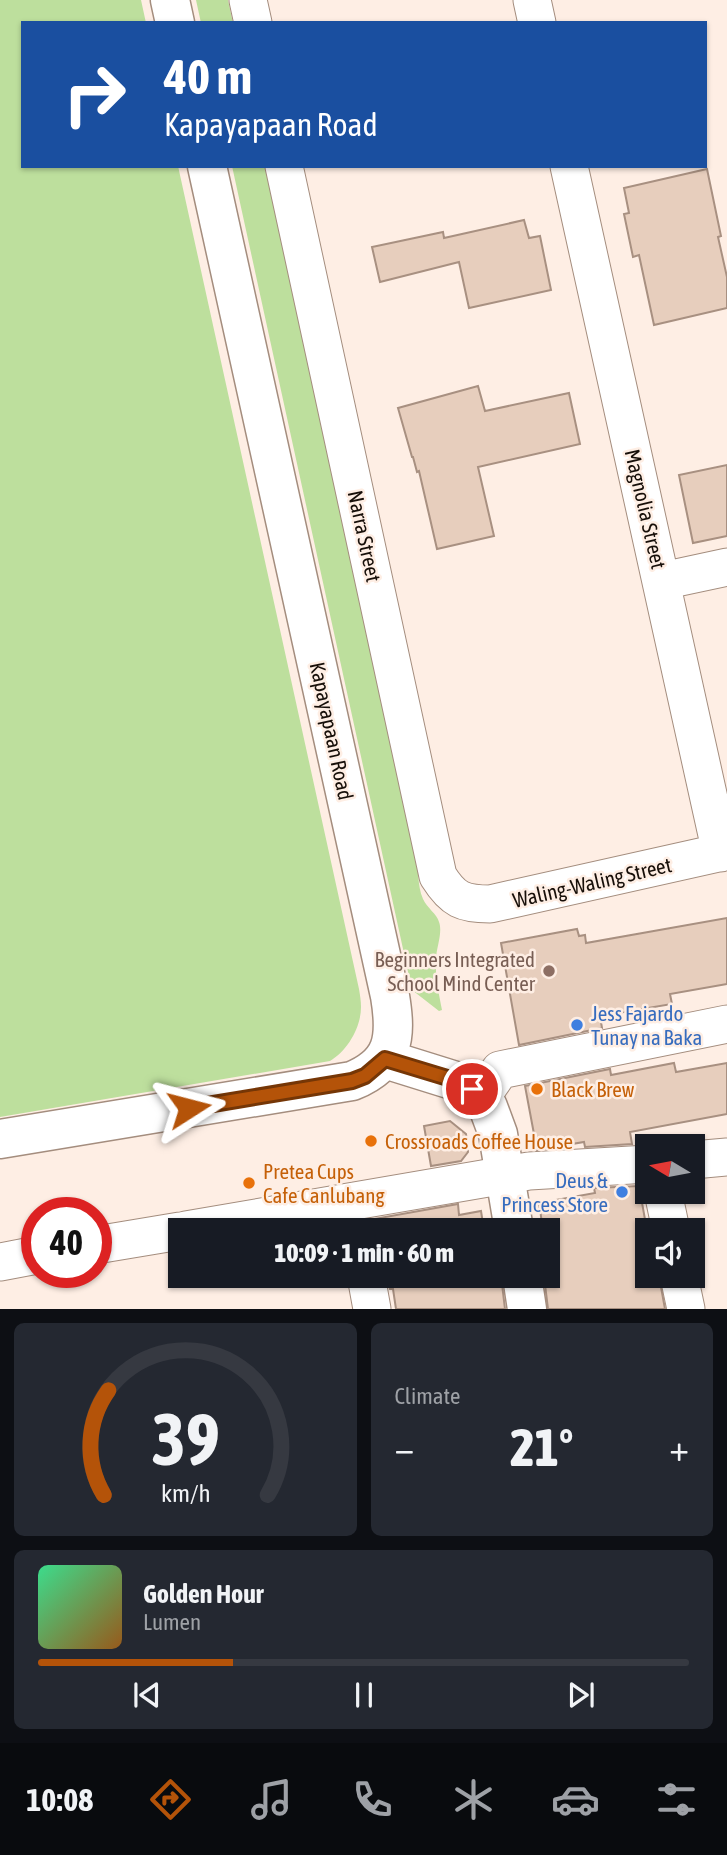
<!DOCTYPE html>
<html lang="en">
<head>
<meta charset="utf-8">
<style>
  :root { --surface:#171b24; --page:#242831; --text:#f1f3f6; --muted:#9ea1a6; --line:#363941; --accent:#b45309 }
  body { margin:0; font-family:"Asap Condensed",sans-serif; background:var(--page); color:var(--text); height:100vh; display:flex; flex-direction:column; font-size:26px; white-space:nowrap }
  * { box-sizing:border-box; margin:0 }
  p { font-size:23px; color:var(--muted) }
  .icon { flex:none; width:38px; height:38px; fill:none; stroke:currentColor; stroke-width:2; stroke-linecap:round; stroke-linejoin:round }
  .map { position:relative; height:1309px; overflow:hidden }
  .panel { display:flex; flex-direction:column; gap:14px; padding:14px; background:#0d0f14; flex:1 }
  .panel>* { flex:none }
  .guide { position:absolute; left:21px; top:21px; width:686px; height:147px; border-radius:0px; box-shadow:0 2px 5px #0004; background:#1a4fa0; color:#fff; overflow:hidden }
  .needle { width:46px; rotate:280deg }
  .fabs { position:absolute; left:635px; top:1134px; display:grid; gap:14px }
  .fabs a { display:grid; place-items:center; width:70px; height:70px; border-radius:0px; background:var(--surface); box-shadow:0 2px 5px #0004; font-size:35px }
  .speed { position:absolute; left:21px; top:1197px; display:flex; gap:14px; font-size:35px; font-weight:700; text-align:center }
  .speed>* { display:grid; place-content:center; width:91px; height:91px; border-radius:50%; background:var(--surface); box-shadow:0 2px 5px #0004; line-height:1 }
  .speed .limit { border:10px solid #d22; background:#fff; color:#111 }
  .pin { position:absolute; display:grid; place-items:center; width:60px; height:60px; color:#fff; margin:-30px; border:4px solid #fff; border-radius:50%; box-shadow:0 2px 7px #0007 }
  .me { position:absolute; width:77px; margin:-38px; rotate:81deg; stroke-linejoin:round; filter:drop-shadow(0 0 5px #0008) }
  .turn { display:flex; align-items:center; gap:24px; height:147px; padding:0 28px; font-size:32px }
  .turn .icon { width:91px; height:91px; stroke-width:2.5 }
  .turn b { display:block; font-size:49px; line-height:60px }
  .big { font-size:52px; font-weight:800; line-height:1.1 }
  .panel .widget { flex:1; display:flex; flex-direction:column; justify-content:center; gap:10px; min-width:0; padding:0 24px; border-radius:10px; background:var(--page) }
  .panel .dial { align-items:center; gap:0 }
  .dial svg { height:182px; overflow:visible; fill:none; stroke:var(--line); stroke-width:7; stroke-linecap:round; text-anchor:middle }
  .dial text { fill:var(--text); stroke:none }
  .song { display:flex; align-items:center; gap:21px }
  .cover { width:84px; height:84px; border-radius:10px; background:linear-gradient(135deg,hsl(150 70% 55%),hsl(30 70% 35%)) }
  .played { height:7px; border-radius:4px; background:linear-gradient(90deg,var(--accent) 30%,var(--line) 30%) }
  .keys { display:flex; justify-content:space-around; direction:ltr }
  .heat { display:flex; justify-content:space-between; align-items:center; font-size:38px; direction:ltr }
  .panel .tiles { flex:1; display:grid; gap:14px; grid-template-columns:1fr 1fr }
  .widget:last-child { grid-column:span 2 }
  .trip { position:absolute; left:168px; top:1218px; width:392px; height:70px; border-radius:0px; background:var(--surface); box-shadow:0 2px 5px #0004; font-weight:800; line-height:70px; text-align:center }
  .tabs { display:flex; height:112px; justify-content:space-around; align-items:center; background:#090b0e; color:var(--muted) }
  .tabs .icon { width:49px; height:49px }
  .tabs .on { color:var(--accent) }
  .tabs b { font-size:32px; color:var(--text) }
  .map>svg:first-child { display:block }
  .green { fill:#bddf9d }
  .building { fill:#e7cebd; stroke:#a89081; stroke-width:2 }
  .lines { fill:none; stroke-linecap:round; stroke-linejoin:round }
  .minor-casing { stroke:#a48d7e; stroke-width:39 }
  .tertiary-casing { stroke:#a48d7e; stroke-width:41 }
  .minor { stroke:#fff; stroke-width:37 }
  .tertiary { stroke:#fff; stroke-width:38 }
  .route-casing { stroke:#753606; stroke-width:18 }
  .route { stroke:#b45309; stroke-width:12 }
  .education-dot { fill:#8d6e63; stroke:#feeee4; stroke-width:2.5 }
  .shop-dot { fill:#3f7fe0; stroke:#feeee4; stroke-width:2.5 }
  .food-dot { fill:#e8710a; stroke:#feeee4; stroke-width:2.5 }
  .labels { text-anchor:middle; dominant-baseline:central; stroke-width:5; stroke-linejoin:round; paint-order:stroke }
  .street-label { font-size:21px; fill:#170f09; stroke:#feeee4 }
  .education-label { font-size:21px; fill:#785e54; stroke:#feeee4; text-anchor:end }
  .shop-label { font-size:21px; fill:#366cbe; stroke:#feeee4; text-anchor:start }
  .food-label { font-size:21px; fill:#c56008; stroke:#feeee4; text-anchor:start }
</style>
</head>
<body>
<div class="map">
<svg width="727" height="1309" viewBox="0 0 727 1309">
  <rect width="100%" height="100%" fill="#feeee4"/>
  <path class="green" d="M0,0H141L146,23H23V166H178L359,989C360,995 361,1001 361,1007C361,1028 347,1051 330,1061L0,1117Z
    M196,0H228L233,23H201Z
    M232,166H265L416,855C419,870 417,885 423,899C427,908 437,914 439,922C443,933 436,948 436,960C435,977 439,994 442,1010L439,1011L412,990Z"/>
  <path class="building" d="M707,169L721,236L718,237L727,277V308L654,325L639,255L633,257L624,214L629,213L624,188Z
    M524,220L529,238L540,236L551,290L469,308L459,262L380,282L372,247L443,232L444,238Z
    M478,386L485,411L569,393L580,444L478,467L494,536L437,549L419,471L417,472L413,457H412L398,408Z
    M727,465V536L693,543L679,475Z
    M727,918V984L670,994L672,1004L600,1016L602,1028L519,1045L501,943L577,929L579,936L585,935L586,943Z
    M674,1063L676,1072L727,1063V1114L630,1132L632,1144L585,1147L584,1142L537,1150L525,1086L610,1069L611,1075Z
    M450,1121L466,1134L468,1152L461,1161L431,1166L424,1126Z
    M639,1186L648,1236V1276H659L665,1309H548L544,1276H551L548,1256V1230H543L539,1203L595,1193L594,1188Z
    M458,1204L459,1215L481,1211L484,1230H375L374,1219Z
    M387,1276H501L505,1309H396L393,1289H390Z"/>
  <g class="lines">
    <defs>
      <path id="minor" d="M248,0L253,23
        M532,0L537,23
        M284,166L438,876C453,900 463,904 490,904L727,851
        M569,166L721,853
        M662,581L727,567
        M481,1097L500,1070L727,1024
        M693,1160L727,1157
        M663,1192L671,1230
        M186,1230L529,1171L648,1164
        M96,1245L180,1231
        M0,1262L37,1255
        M366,1276L372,1309
        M679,1276L686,1309"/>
      <path id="tertiary" d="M170,0L175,23
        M385,1059L462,1083L481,1097L488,1107L498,1134L514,1230
        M0,1139L352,1081C394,1064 397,1038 390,996L207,166
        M522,1276L527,1309"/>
    </defs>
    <use href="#minor" class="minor-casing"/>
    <use href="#tertiary" class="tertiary-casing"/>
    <use href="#minor" class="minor"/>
    <use href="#tertiary" class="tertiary"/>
  </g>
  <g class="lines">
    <defs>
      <path id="route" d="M189,1108L352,1081L365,1076L385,1059L451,1079L472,1089"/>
    </defs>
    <use href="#route" class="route-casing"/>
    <use href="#route" class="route"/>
  </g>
  <circle class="education-dot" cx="549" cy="971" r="7"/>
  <g class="shop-dot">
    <circle cx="577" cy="1025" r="7"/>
    <circle cx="622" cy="1192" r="7"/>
  </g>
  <g class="food-dot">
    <circle cx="537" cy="1089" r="7"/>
    <circle cx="371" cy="1141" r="7"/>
    <circle cx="249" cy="1183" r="7"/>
  </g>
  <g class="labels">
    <g class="street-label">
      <text transform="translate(646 509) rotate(77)">Magnolia Street</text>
      <text transform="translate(365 536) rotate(78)">Narra Street</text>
      <text transform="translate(332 731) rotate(78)">Kapayapaan Road</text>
      <text transform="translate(592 882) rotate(-13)">Waling-Waling Street</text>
    </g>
    <g class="education-label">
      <text x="535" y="959">Beginners Integrated<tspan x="535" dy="24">School Mind Center</tspan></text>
    </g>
    <g class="shop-label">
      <text x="591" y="1013">Jess Fajardo<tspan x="591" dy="24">Tunay na Baka</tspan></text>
      <text x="608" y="1180" text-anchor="end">Deus &amp;<tspan x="608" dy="24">Princess Store</tspan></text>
    </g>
    <g class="food-label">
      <text x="551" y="1089">Black Brew</text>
      <text x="385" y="1141">Crossroads Coffee House</text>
      <text x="263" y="1171">Pretea Cups<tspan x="263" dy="24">Cafe Canlubang</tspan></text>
    </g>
  </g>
</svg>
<div class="fabs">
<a><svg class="needle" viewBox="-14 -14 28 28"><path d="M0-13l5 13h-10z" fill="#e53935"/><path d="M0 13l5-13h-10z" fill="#9ea1a6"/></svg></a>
<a><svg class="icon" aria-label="sound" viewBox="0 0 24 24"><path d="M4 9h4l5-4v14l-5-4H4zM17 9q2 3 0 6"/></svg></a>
</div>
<div class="speed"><div class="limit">40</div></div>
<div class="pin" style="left:472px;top:1089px;background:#d93025"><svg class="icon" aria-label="arrive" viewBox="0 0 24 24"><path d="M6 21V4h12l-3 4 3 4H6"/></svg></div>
<svg class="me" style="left:189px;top:1108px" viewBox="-20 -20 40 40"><path d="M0-17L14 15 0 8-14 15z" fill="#b45309" stroke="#fff" stroke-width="4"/></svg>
<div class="trip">10:09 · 1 min · 60 m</div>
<div class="guide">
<div class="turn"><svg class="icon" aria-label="right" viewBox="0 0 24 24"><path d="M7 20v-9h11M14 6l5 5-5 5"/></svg><div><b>40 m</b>Kapayapaan Road</div></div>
</div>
</div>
<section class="panel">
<div class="tiles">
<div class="widget dial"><svg viewBox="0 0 100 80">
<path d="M14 69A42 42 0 1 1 86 69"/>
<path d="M14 69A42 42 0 0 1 16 23" stroke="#b45309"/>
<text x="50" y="56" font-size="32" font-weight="700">39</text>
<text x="50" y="72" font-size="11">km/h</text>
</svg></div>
<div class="widget"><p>Climate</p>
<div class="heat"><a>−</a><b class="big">21°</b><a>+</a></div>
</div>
<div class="widget">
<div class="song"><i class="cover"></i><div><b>Golden Hour</b><p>Lumen</p></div></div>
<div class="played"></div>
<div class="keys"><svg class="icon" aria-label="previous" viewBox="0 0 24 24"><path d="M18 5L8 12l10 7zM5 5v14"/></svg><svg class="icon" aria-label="pause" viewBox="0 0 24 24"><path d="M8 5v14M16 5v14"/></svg><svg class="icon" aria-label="next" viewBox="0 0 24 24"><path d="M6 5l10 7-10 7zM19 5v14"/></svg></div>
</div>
</div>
</section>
<nav class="tabs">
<b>10:08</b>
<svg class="icon on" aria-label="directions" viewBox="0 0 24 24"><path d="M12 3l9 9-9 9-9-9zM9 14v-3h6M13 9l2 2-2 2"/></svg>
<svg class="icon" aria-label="music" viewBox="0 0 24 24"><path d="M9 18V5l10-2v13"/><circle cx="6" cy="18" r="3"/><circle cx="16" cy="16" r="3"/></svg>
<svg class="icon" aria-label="phone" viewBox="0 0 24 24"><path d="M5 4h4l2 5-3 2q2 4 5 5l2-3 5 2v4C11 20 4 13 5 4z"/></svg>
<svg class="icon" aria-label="climate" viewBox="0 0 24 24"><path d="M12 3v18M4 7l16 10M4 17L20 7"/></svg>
<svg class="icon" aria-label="car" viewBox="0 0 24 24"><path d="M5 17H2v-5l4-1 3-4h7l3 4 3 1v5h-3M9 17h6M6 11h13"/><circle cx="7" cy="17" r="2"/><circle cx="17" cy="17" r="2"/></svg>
<svg class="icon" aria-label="filters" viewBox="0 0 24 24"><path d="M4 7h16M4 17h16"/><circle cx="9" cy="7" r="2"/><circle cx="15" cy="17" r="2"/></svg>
</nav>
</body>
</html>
